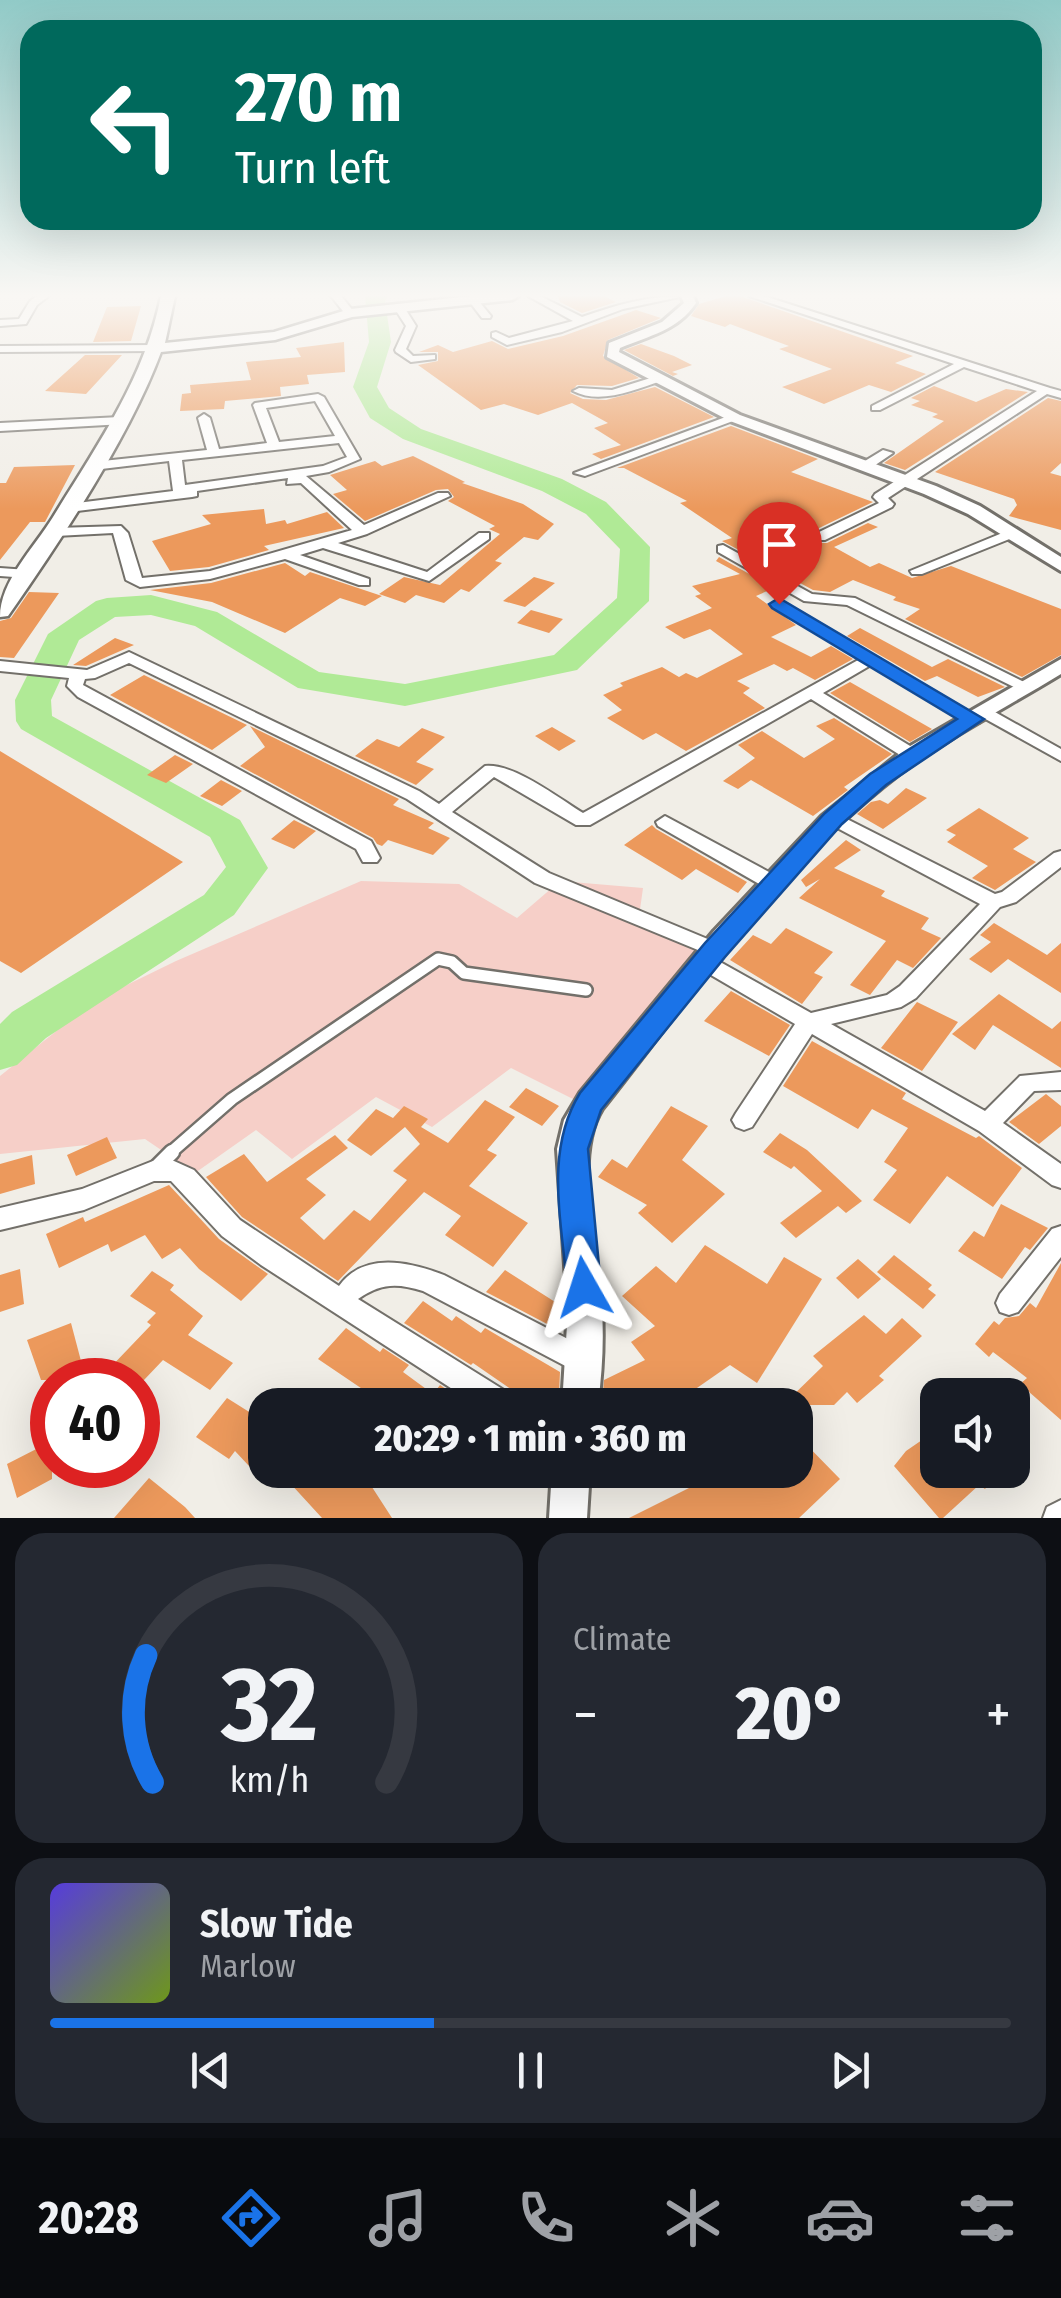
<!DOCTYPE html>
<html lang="en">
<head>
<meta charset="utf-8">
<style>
  :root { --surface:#171b24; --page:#242831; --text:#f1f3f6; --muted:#9ea1a6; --line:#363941; --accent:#1a73e8 }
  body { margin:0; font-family:"Fira Sans Condensed",sans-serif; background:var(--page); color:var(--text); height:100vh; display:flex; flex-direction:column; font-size:38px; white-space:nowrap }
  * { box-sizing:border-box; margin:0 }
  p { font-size:32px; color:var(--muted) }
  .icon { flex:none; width:55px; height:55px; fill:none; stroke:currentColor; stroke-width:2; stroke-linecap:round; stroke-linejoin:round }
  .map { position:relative; height:1518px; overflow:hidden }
  .sheet { display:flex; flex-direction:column; gap:15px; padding:15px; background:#0d0f14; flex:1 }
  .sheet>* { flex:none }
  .hud { position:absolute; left:20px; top:20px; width:1022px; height:210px; border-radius:30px; box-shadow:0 10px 40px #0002; background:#00695c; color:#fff; overflow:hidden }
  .controls { position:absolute; left:920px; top:1378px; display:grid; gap:20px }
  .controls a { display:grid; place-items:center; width:110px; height:110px; border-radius:20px; background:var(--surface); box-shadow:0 10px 40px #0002; font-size:50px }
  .speed { position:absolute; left:30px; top:1358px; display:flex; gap:20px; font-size:50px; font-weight:700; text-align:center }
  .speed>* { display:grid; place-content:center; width:130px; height:130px; border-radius:50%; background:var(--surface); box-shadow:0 10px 40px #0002; line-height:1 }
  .speed .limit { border:15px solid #d22; background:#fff; color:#111 }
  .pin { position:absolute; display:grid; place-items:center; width:85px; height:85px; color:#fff; margin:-102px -42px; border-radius:50% 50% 50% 0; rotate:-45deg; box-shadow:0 0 10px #0007 }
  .pin .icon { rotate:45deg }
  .me { position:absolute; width:110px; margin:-55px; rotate:354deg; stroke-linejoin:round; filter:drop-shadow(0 0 8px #0008) }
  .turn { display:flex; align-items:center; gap:35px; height:210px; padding:0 50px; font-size:45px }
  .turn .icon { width:130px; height:130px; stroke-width:2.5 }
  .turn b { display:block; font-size:70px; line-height:85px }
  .big { font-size:75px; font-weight:800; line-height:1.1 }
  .sheet .tile { flex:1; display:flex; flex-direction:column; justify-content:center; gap:15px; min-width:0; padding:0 35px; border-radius:30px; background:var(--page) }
  .sheet .dial { align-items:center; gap:0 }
  .dial svg { height:260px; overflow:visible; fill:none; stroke:var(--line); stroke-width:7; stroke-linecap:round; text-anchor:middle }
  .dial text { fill:var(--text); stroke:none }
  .song { display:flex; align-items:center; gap:30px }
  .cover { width:120px; height:120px; border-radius:15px; background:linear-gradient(135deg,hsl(250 70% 55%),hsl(80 70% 35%)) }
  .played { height:10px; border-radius:5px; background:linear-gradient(90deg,var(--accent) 40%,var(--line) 40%) }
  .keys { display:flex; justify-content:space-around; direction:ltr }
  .heat { display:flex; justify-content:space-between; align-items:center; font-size:55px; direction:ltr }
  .sheet .tiles { flex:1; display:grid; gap:15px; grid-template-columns:1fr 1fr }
  .tile:last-child { grid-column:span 2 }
  .trip { position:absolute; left:248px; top:1388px; width:565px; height:100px; border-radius:30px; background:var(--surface); box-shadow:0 10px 40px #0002; font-weight:800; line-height:100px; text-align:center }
  .menu { display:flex; height:160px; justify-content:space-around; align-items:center; background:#090b0e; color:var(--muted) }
  .menu .icon { width:70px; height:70px }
  .menu .current { color:var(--accent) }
  .menu b { font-size:45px; color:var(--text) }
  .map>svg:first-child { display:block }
  .green { fill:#f6cfc8 }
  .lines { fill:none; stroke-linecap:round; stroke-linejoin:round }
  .river { fill:#b0ea96; fill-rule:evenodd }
  .building { fill:#ec995c }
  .service-far1-casing { stroke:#73706a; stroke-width:16 }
  .service-casing { stroke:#73706a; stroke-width:19 }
  .minor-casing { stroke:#73706a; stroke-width:4 }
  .tertiary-casing { stroke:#73706a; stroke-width:6 }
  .secondary-casing { stroke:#73706a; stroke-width:5 }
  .service-far1 { stroke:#fff; stroke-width:11 }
  .service { stroke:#fff; stroke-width:14 }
  .minor { fill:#fff; fill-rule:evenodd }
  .tertiary { fill:#fff; fill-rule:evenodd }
  .secondary { fill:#fff; fill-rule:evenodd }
  .route { fill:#1a73e8; stroke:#114b97; stroke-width:2.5 }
</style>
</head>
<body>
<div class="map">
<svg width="1061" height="1518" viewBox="0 0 1061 1518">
  <rect width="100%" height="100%" fill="#f1eee7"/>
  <path class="green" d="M361,881L459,884L517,918L560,881L643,888L638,924L709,954L579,1102L511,1068L432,1127L376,1097L292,1159L256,1130L195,1173L145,1139L0,1154V1076L94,1001L176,961Z"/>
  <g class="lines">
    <path class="river" d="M365,296H388L385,301L391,342L377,387L389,408L421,429L562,479L606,502L650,547L649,601L577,670L405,706L298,688L195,626L151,615L115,617L79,640L51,700L52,716L240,820L268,868L234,915L46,1038L17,1065L0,1070V1024L12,1012L204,895L226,867L210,837L21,729L16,721L15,700L48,634L96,601L107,598L151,595L217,612L319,672L405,684L554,655L617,598L620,549L586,514L542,491L403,439L370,418L353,387L369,342Z"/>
  </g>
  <path class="building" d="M558,296H604L616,302L582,313L560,302Z
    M726,296H740L913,356L895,363L926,374L891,392L869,385L824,404L782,387L832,369L779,349L789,346L730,324L725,327L691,316L699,304Z
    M141,306L131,341L93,342L107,307Z
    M636,310L661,318L608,340L603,356L639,378L612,386L577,385L570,393L583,399L606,400L655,387L714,417L601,459L592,454L621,445L594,428L608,423L572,403L538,415L504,404L481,410L418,365L438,361V352H419L438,345L453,352L492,341L508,349L563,336Z
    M344,342L345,372L307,375L309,384L280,387L281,396L225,401L224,409L180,411L182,394L191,393L190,385L251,380L246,362L301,357L296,348Z
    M641,344L674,356L692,365L672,372L678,374L673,376L624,350Z
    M85,355H122L86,394L45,391Z
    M934,386L976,402L1006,389L1028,392L905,470L884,463L944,421L932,417L938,414L911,405L920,401L911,398Z
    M1048,398L1061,401V463L1050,473L1061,476V530L1009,516L1017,505L1014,499L935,472Z
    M731,426L818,459L791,472L873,502L813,531L812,543H827L868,523L878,527L834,547L870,567L879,563L912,578L951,566L1061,609V655L1022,677L905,619L920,609L893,600L896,597L853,580L830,592L813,590L722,541L732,538L680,503L687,501L624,468H617Z
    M413,456L465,482L462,483L523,504L554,524L538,540L524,537L495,561L502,563L469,592L461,589L444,603L416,595L405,603L379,594L404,577L440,585L500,534L489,529L495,526L448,501L454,497L448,489L436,490L365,521L333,494L347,490L330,475L375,461L382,466Z
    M75,465L45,522H30L0,560V483H6L14,467Z
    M264,509L266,524L285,520L287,524L327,512L344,528L264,546L269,550L209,567L170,571L152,541L211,524L202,515Z
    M719,557L774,588L756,596L796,625L771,637L811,657L831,646L853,659L815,680L793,668L787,671L774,664L737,681L750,688L743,693L765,708L686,751L656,733L643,740L607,718L622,710L603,695L623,686L620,683L662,667L679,677L686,673L697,678L743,654L710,629L684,639L665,627L712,608L695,596L701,594L692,586L740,574L716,561Z
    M285,563L305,576L310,572L382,596L365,606L340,598L285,633L212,602L150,590L211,583Z
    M534,577L555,583L525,607L503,601Z
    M29,592L59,593L14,658L0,657V621L11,618Z
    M531,610L563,619L549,633L517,623Z
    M860,628L932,667L948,659L1005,687L978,697L937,676L925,681L847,636Z
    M115,638L134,645L86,666L73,665Z
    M144,675L247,725L212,750L110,695Z
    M850,682L932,729L910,742L830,693Z
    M834,718L892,754L844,787L848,790L813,816L751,780L738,789L723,781L755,758L738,745L762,731L804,758L835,739L816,726Z
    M250,726L399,799L393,805L434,823L428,828L450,838L433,855L388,840L382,846L377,844L373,838L240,766L265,747Z
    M552,727L576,741L559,751L535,736Z
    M422,728L445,737L416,762L434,769L416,785L355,756L377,739L399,747Z
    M0,751L183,862L21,973L0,961Z
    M175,755L193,764L166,783L147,775Z
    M221,780L242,791L222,806L200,796Z
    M906,788L927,798L883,829L857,814L871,802L880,800L888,804Z
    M979,808L1029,838L1013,849L1036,862L995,890L972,878L988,866L947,842L956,835L946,830Z
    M294,820L316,831L294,849L271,839Z
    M652,825L656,829L747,882L738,893L696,869L682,880L624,845Z
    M846,840L861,850L834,868L885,891L881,896L929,918L921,929L941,938L913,968L897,960L870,995L850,985L886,941L799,898L820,879L806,887L801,880Z
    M994,923L1047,955L1061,943V993L1008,959L991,973L969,959L991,942L980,935Z
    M786,928L833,952L814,973L823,977L802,1004L730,960L753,935L771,944Z
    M731,991L790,1025L769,1056L704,1021Z
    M999,994L1052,1029L1061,1021V1068L993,1025L975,1050L952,1034Z
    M917,1002L958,1022L922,1071L881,1048Z
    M812,1041L906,1093L902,1099L976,1138L979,1136L1022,1168L993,1207L947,1176L910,1224L873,1200L897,1170L884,1162L908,1128L872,1109L858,1129L783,1086Z
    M526,1088L559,1106L542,1126L509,1107Z
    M1046,1094L1061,1106V1126L1039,1144L1009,1122Z
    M485,1100L515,1117L487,1150L497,1155L469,1186L528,1223L493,1267L445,1235L461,1216L424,1192L338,1281L242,1217L206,1177L244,1154L267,1182L335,1135L348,1148L306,1179L326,1195L300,1218L324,1240L354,1210L370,1221L407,1180L393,1171L420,1144L405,1127L371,1156L347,1140L376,1109L393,1118L404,1106L428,1119L421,1127L448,1143Z
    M671,1106L708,1126L682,1160L725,1194L672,1243L638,1213L647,1205L598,1177L612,1159L627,1168Z
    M780,1133L807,1150L862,1201L846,1213L838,1206L796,1238L780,1223L822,1191L794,1166L791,1169L763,1152Z
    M107,1137L117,1158L76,1176L67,1155Z
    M32,1155L35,1184L0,1194V1164Z
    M169,1185L219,1239L268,1274L241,1301L199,1269L180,1248L162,1259L145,1235L111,1252L108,1244L59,1268L46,1234L83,1217L85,1222Z
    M1001,1204L1048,1228L1030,1250L1025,1247L1002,1279L958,1251L974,1231L984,1237Z
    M705,1245L767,1284L784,1257L822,1279L757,1383L730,1365L684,1397L693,1405H602L604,1380L645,1360L631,1342L655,1326L622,1296L656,1266L676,1283Z
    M894,1255L932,1285L928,1289L936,1295L923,1309L877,1272Z
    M858,1259L881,1279L858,1299L836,1278Z
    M1061,1263V1420L1020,1384L1027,1378L993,1352L989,1357L975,1344L994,1321L999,1325L1005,1318L1019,1316L1030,1303L1036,1308Z
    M20,1269L24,1304L0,1312V1275Z
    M505,1270L563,1307L549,1325L486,1292Z
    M152,1271L174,1285L170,1290L203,1316L188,1335L233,1363L210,1390L163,1360L144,1380H119L107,1371L151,1325L147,1322L156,1313L130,1296Z
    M423,1301L452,1321L456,1316L481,1333L485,1328L560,1372L559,1393L550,1405H534L473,1363L471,1365L404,1323Z
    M864,1315L886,1334L902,1318L922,1336L879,1376L884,1380L857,1403L847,1392L834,1405H783L823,1366L813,1356Z
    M71,1323L86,1380H41L27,1340Z
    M346,1328L380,1352L383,1348L409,1365L403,1372L433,1394L440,1385L470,1405H386L318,1359Z
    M227,1398L265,1422V1483L235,1451L229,1459L196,1437Z
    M938,1429V1470H1001L985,1489L979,1485L943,1518H939L894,1466L906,1451Z
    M795,1433L840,1479L799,1518H629L725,1470H795Z
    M52,1441V1479L17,1498L7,1464Z
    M278,1470H361L392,1518H322Z
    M149,1478L185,1507L195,1518H114Z"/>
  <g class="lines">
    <defs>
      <path id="service-far1" d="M169,1154L232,1099L438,959L452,962L464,973L586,990"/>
      <path id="service" d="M155,1169L172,1152"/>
      <path id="minor" d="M37,296H49L37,305L26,324L0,326V320L19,319L30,301Z
        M331,296H341L355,313L354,315H346Z
        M528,296H540L582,317C616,305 647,296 684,296L623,309L562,332L507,345L492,337V333L496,332L509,338L573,321Z
        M749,296H764L1050,388L1061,391V398L1047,394L888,498L894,504L892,507L825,540H815V534L879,503L873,497L875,494L1037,391L964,367L880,410H872V406L954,364Z
        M471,299H477L491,316L490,318H482L469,301Z
        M396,307H404L416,326L406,349L413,356L435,355V359L411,362L396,352L395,350L406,326L395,309Z
        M0,346L156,345L161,348L156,351L0,352Z
        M657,376L663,379L661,381C634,390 600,405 573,391L579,388L612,390Z
        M318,394L324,397L360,459L329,472L306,476L364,525L438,493H448L450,496L367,534L338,543L427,572L479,533H489V539L429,581L323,548L300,555L369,579V585H359L285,559L210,579L140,587L126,580L113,533L56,536L49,532L56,528L121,526L128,533L142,578L210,571L352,530L301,483L287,484L288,478L197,491V496L192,497L69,512L62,508L69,504L173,491L169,461L93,470L87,466L93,462L207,450L198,418L204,414L210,418L219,449L267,443L253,405L255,403ZM315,401L335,436L279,442L266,408ZM339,443L347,457L323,466L185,485L182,460Z
        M731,415L741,418L585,476L574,473Z
        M120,417L126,421L124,424L0,431V423Z
        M883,450L893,453L868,470H860V464Z
        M1012,529L1017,530V536L922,574H912L910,571Z
        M723,545L812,594L855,598L1034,687L1026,692L1020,690L847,605L804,601L718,552V546Z
        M0,568L28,570L35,574L28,578L0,576Z
        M779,600L981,719L979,723H967L871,665L823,693L920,752L923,756L920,760H908L811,699L590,825H576L494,777L452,812L549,873L722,945L725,950L722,955L715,957L535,883L407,799L129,663L95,678L85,679L83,685L371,841L380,858L377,862H363L356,849L78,697L67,686L69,678L0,671V661L87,670L129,652L419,791L439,804L485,766C514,763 558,798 583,813L860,659L774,607L772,604Z
        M986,707L1061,749V761L980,716L978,712Z
        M833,812L995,894L1002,892L1054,853L1061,851V867L1016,902L1000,907L916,998L901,1007L831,1024L985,1111L1020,1076L1061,1072V1090L1034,1091L1003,1123L1061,1164V1188L1052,1185L979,1131L812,1034L752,1127L744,1130L736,1127L732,1120L736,1113L795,1024L699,968L696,963L699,958L706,955L713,958L811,1013L887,995L900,986L980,904L826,822L824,818L826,814Z
        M665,816L780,878L783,883L780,888H766L658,826L656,822Z
        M153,1161H174L194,1170L240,1220L339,1286C364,1251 410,1262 444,1275L593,1352L597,1361L593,1370L583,1374L573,1370L423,1291C397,1283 381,1283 358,1299L512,1395L516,1405H477L261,1265L222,1236L171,1181H154L84,1210L0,1230V1208L82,1189Z
        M1061,1226V1257L1018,1312L1009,1315L1000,1312L996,1303L1000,1294L1052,1229Z
        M1061,1500V1518H1043L1047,1507Z"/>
      <path id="tertiary" d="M681,296H693L696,303C678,330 649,336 620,348L619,352L740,415L936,486L980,506L1061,557V571L968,514L924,494L730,421L607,357L609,343L662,322L684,303Z
        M1061,659V674C1007,707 950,736 899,774C781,864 693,994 602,1109C571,1159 599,1254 602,1311C604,1343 602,1373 598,1405H562L568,1309L557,1149L564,1120L580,1093L714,931L822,816L905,749Z
        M552,1470H590L587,1518H549Z"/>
      <path id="secondary" d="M161,296H175L165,343L274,332L350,309L472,296H519L512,300L352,317L275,340L161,352C130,436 60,542 8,616L0,617C0,581 34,548 53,517C96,447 145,378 161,296Z"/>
    </defs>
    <use href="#service-far1" class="service-far1-casing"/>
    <use href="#service" class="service-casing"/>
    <use href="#minor" class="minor-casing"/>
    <use href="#tertiary" class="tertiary-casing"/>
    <use href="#secondary" class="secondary-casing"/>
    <use href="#service-far1" class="service-far1"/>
    <use href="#service" class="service"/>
    <use href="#minor" class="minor"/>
    <use href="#tertiary" class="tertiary"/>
    <use href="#secondary" class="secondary"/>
  </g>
  <linearGradient id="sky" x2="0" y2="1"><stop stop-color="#91cac7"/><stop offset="0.58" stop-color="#f9f7f4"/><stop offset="1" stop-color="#f9f7f4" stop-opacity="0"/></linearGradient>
  <rect width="1061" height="509" fill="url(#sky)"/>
  <path class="route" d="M779,598L984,719L886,785L842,824L725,957L601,1110L588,1149L601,1287L596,1298L584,1302L572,1298L567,1287C562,1221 544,1151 580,1093L705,943L825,813L870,774L957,719L772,608L769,604Z"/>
</svg>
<div class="controls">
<a><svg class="icon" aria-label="sound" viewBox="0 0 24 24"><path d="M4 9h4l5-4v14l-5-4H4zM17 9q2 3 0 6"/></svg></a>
</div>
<div class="speed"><div class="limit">40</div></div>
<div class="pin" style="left:779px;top:604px;background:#d93025"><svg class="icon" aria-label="arrive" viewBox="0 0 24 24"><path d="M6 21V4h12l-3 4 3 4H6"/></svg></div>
<svg class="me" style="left:584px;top:1287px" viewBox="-20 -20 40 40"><path d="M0-17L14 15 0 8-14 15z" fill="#1a73e8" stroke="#fff" stroke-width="4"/></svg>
<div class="trip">20:29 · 1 min · 360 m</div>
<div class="hud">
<div class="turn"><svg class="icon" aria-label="left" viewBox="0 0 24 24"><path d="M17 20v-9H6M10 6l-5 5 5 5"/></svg><div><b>270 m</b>Turn left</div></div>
</div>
</div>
<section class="sheet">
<div class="tiles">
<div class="tile dial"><svg viewBox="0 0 100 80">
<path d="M14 69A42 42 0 1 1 86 69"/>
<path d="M14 69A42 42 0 0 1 12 30" stroke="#1a73e8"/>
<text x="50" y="56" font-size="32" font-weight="700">32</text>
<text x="50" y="72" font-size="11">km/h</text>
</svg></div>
<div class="tile"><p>Climate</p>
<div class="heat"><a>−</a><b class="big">20°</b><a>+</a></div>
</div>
<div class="tile">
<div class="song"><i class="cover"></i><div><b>Slow Tide</b><p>Marlow</p></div></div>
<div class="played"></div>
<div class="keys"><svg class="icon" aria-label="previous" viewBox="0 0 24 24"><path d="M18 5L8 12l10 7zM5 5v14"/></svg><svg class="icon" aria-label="pause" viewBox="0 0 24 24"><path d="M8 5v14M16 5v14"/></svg><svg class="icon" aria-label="next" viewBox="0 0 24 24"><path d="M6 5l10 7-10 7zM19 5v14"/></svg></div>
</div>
</div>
</section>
<nav class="menu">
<b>20:28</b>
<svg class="icon current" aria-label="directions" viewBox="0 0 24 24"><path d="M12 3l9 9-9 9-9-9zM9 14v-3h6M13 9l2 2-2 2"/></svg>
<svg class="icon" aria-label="music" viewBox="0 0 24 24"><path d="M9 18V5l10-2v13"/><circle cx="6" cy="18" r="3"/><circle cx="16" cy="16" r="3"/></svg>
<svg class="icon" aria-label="phone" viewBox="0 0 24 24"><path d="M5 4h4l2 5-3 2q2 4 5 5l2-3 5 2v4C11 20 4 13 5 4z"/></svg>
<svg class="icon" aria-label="climate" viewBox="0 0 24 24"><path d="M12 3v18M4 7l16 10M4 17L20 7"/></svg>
<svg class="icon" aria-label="car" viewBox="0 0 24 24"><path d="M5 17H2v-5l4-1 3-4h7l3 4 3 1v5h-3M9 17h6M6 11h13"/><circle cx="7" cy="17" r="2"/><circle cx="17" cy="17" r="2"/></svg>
<svg class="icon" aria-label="filters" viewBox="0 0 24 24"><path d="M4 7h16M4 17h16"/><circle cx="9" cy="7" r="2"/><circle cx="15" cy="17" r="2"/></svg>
</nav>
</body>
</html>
